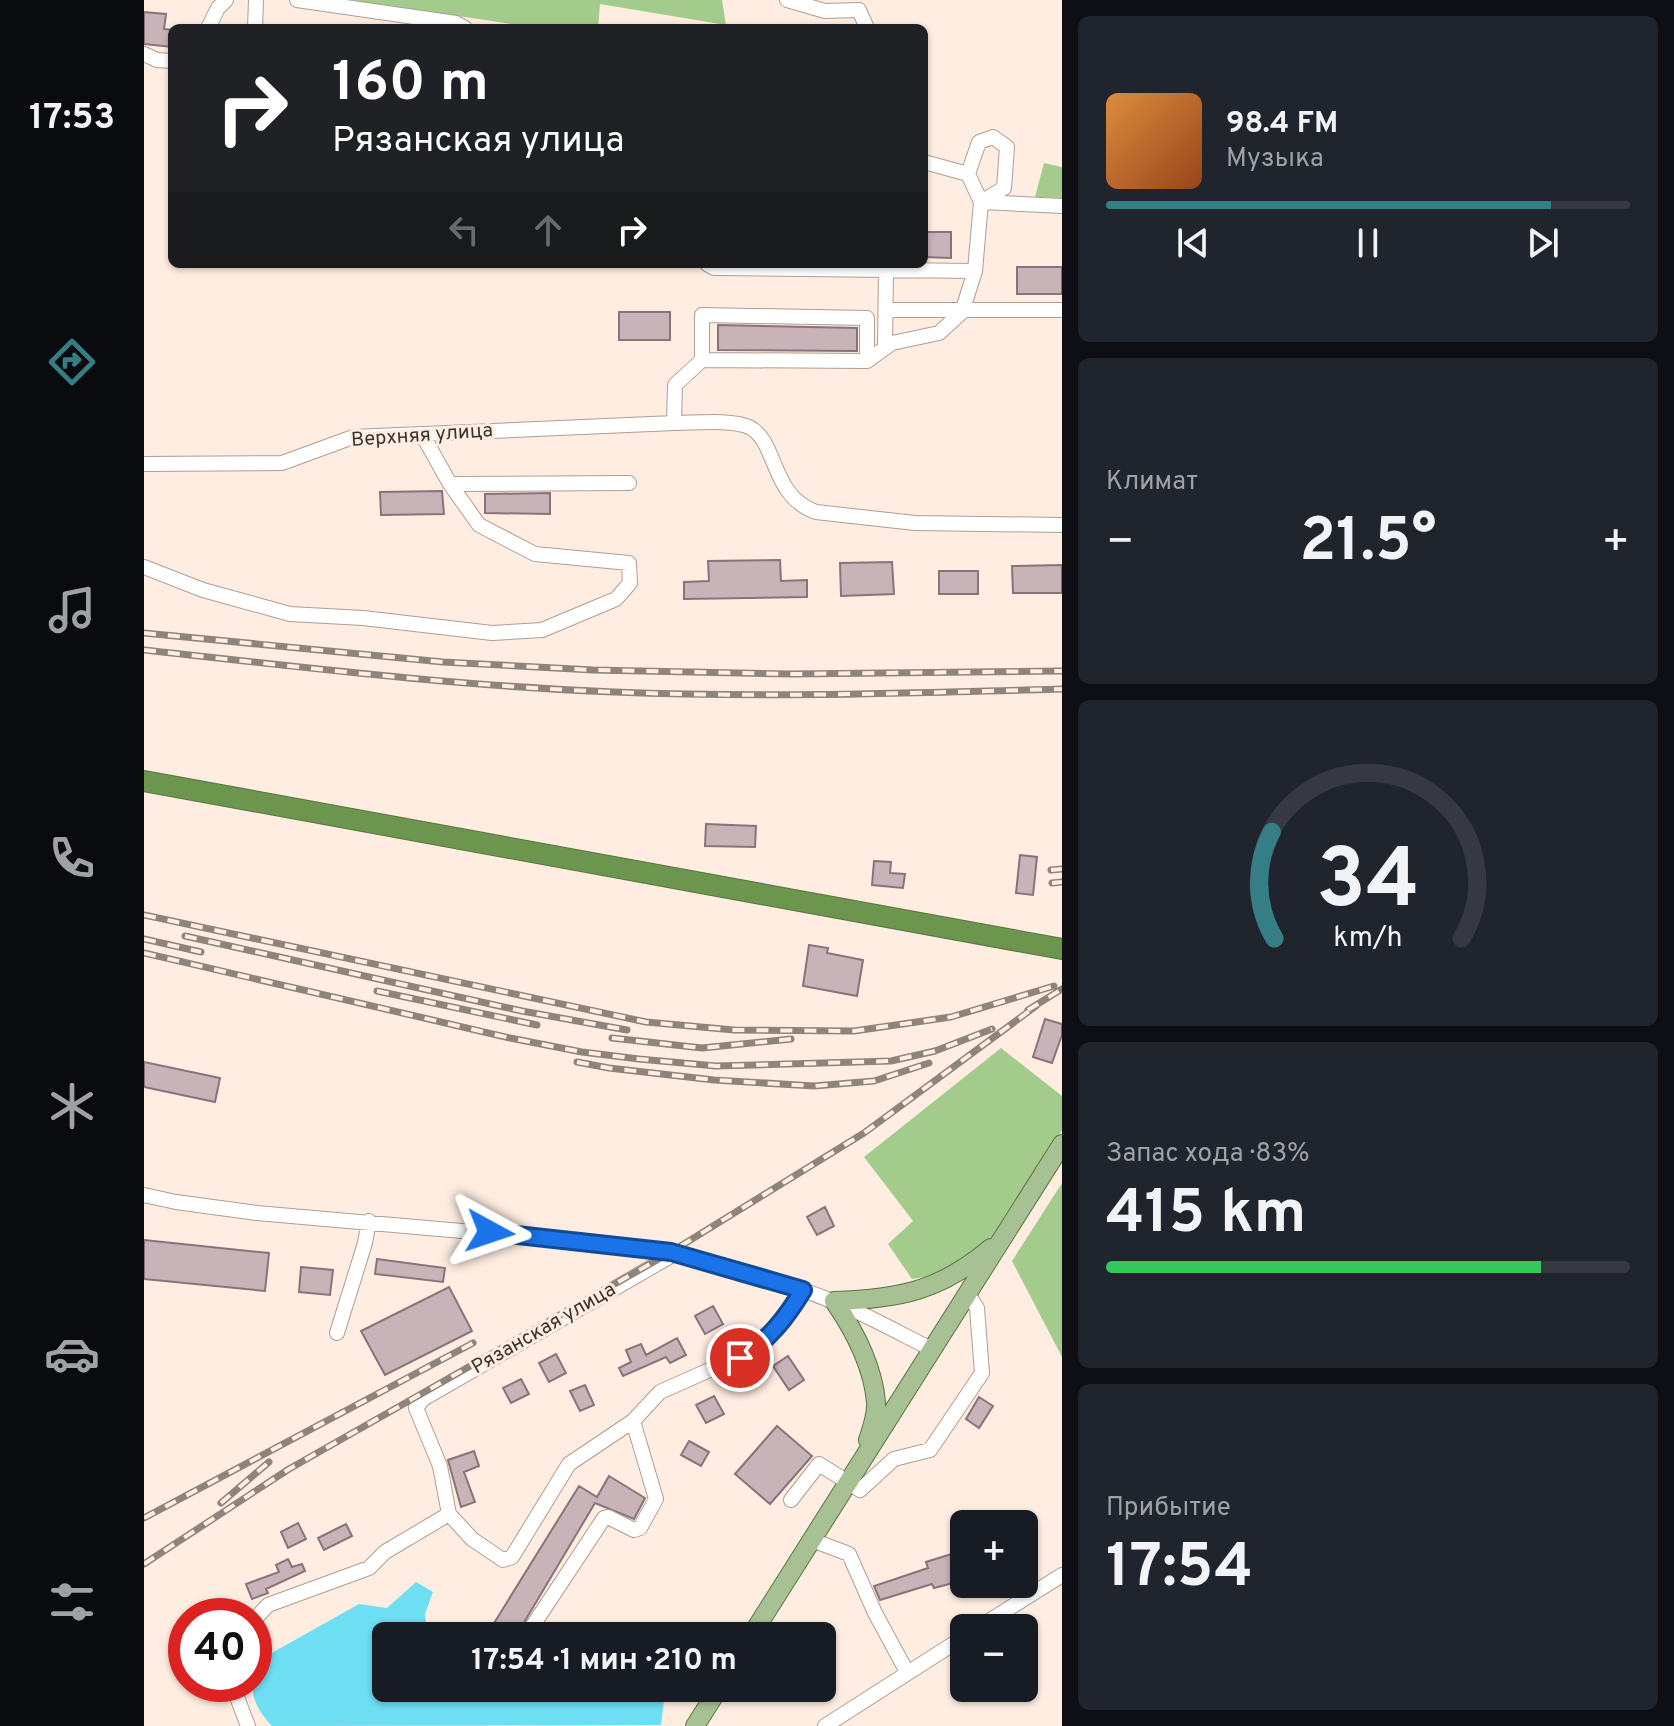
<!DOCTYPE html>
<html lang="ru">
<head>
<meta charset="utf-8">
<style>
  :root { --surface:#171b24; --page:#20242c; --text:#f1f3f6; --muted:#9ea1a6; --line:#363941; --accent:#367e85 }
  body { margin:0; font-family:Overpass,sans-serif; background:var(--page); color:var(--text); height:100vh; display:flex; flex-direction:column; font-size:30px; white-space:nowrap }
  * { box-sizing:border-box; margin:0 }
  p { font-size:26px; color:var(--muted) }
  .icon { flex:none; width:44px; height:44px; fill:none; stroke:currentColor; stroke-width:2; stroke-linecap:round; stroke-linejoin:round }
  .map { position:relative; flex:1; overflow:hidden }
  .side { display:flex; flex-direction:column; gap:16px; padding:16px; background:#0d0f14; width:612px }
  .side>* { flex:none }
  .top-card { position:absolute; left:24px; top:24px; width:760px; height:244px; border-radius:12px; box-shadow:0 2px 6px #0004; background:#202124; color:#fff; overflow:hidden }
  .tools { position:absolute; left:806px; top:1510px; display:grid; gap:16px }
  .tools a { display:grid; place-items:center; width:88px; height:88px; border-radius:12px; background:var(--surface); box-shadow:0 2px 6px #0004; font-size:40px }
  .speed { position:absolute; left:24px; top:1598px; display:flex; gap:16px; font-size:40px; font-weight:700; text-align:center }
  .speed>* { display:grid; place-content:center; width:104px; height:104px; border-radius:50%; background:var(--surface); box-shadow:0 2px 6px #0004; line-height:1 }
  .speed .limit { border:12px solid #d22; background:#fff; color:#111 }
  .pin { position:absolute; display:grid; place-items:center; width:68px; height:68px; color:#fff; margin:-34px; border:4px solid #fff; border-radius:50%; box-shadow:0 2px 8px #0007 }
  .me { position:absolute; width:88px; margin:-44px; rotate:95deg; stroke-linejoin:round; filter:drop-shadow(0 0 6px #0008) }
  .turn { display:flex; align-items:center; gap:28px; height:168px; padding:0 32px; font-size:36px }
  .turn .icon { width:104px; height:104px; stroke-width:2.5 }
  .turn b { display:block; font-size:56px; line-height:68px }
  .lanes { display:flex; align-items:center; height:76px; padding:0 32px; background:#0003; justify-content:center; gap:40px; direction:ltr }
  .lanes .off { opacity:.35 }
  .big { font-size:60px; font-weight:700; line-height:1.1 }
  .side .widget { flex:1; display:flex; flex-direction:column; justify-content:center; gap:12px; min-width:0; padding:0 28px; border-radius:12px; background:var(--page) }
  .side .dial { align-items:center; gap:0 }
  .dial svg { height:208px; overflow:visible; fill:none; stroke:var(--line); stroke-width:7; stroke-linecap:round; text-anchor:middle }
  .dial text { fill:var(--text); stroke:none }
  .song { display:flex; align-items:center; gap:24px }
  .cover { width:96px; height:96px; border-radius:12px; background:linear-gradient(135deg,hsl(30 70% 55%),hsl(20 70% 35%)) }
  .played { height:8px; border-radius:4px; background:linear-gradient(90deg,var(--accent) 85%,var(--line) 85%) }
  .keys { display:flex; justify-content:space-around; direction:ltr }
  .heat { display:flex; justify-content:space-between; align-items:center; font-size:44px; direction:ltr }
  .charge { height:12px; border-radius:6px; background:linear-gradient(90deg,#34c759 83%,var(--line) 0) }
  .trip { position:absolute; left:228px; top:1622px; width:464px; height:80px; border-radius:12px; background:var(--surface); box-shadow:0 2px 6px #0004; font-weight:700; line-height:80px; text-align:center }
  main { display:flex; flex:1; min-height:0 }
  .dock { display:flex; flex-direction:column; width:144px; justify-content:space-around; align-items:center; background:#090b0e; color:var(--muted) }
  .dock .icon { width:56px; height:56px }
  .dock .active { color:var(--accent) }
  .dock b { font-size:36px; color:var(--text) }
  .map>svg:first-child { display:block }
  .green { fill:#a3cc8c }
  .water { fill:#6edef2 }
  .building { fill:#c8b3b9; stroke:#877479; stroke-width:2 }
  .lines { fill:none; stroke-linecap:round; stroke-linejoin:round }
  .minor-casing { stroke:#ae9e93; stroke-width:16 }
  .major-casing { stroke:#5a7442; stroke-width:20 }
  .highway-casing { stroke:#5a7442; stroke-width:22 }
  .minor { stroke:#fff; stroke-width:14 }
  .major { stroke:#a7c094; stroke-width:18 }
  .highway { stroke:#6c964d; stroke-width:20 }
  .rail-casing { stroke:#8f847c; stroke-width:7 }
  .rail { stroke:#ffede1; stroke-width:4; stroke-dasharray:12; stroke-linecap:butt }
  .route-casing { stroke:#114b97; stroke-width:20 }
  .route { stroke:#1a73e8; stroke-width:14 }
  .labels { text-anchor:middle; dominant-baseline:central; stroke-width:6; stroke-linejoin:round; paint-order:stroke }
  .street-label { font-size:20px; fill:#3a342f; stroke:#ffede1 }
</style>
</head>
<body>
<main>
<nav class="dock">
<b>17:53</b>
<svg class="icon active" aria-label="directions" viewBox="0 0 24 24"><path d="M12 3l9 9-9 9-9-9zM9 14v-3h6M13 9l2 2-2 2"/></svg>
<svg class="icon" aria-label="music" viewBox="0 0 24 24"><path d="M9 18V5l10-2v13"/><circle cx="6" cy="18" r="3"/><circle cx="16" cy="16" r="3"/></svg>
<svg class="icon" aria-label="phone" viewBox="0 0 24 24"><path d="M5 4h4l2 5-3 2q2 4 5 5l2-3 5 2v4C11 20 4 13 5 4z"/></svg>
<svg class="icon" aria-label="climate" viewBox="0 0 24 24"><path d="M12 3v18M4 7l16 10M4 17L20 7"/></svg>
<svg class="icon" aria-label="car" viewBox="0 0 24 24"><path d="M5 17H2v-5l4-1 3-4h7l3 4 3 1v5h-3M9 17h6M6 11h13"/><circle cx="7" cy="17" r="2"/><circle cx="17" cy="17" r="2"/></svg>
<svg class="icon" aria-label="filters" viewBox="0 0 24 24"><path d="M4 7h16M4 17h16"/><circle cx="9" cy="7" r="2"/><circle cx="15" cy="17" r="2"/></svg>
</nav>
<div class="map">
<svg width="918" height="1726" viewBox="0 0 918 1726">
  <rect width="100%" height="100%" fill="#ffede1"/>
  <path class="green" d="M207,0H578L582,25L456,4L454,28H394Z
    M900,163L918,167V198L891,197Z
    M857,1048L918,1096V1130L856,1232L803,1273L768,1279L744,1244L769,1221L720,1157Z
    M918,1183V1357L868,1261Z"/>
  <path class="water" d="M272,1582L289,1592L281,1614L283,1633L286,1636H242V1688H514L521,1693L517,1725L128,1726C107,1704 103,1686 117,1659L215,1604L243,1608Z"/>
  <path class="building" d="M0,12L22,14L20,29L28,30V47L0,44Z
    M780,232H807V258L780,257Z
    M873,267H918V294H873Z
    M475,312H526V340H475Z
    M574,325L713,328V351L574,350Z
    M298,491L300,514L237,515L236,492Z
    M406,493V514L341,513V494Z
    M636,560L637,581L663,580V597L540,599V582L565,581L564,561Z
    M748,562L750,594L697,596L696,563Z
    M918,565V593H869L868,566Z
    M795,571H834V594H795Z
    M562,824L612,826L611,847L561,846Z
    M876,855L893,857L889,895L872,893Z
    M730,861L747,862L746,873L761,874L759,888L728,885Z
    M665,945L684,948L683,953L719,960L713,996L659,986Z
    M901,1019L918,1024V1035L908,1063L889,1057Z
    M0,1062L76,1078L71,1102L0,1087Z
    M681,1207L690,1226L673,1235L663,1217Z
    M0,1240L125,1253L121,1291L0,1279Z
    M233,1259L301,1268L299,1282L231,1274Z
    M157,1267L189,1270L186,1295L155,1292Z
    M305,1287L328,1331L241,1375L217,1331Z
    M569,1306L579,1324L561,1334L551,1316Z
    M533,1338L542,1355L526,1363L522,1357L479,1376L475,1368L487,1362L482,1350L497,1344L502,1355Z
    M412,1354L422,1373L405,1382L395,1363Z
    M644,1356L660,1380L645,1390L629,1366Z
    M377,1379L385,1394L367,1403L359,1388Z
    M441,1385L450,1405L436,1411L426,1391Z
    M570,1396L580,1414L562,1423L552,1405Z
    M835,1397L849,1406L835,1428L822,1419Z
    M633,1426L668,1456L626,1504L591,1474Z
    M545,1441L565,1452L557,1466L537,1455Z
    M330,1451L335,1466L320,1472L331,1502L317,1507L304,1460Z
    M465,1476L501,1498L490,1519L451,1503L372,1636H342L435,1486L453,1497Z
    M154,1523L162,1539L144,1548L137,1532Z
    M202,1524L208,1536L180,1550L174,1538Z
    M820,1550V1580L790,1588L788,1584L736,1600L730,1586L784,1568L782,1562Z
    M144,1559L148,1567L158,1564L161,1571L122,1589L124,1593L108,1599L102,1584L135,1572L132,1565Z"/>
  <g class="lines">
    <defs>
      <path id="minor" d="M153,0L312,23L321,28
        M643,0L681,11L715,10L723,28
        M64,28L74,8L82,0
        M111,28L112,0
        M0,54L13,60L28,61
        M849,137L863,147L860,188L837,202L824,174L835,142Z
        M780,162L824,174
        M838,202L918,206
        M563,264L570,268L831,271
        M742,310H918
        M741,348L742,270
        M558,360V315L723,318V361
        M538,423H530L531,385L558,360L723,361L748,343L795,333L818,312L831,271L837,202
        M278,434L306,484L485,483
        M0,464L138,463L209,437L530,423C549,423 588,419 605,427C634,441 626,496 672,512L771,523L918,525
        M0,567L59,590L146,614L219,618L348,633L398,630L472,599L486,583L485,563L391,554L335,525L306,484
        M0,1195L32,1202L113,1213L466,1244C542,1254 617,1272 688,1301C722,1314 755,1333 789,1350
        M193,1333L221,1243L225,1221
        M489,1421L425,1464L368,1557L359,1560L328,1539L305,1514L296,1466L272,1408L279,1399L532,1253
        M647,1500L675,1464L716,1490L750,1459L786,1450L838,1373L833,1308L824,1294
        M668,1540L705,1554L731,1613L763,1672
        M110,1620L124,1605L225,1568L241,1552L305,1514
        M834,1628L918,1575
        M382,1636L460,1518L464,1517L490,1530L496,1528L512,1499L489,1421L516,1392L608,1351L641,1320L659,1290
        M88,1684L104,1726
        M681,1726L820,1637"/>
      <path id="major" d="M690,1301C755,1299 796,1291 847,1248
        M690,1301C710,1330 729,1367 732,1402C733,1415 728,1428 724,1440
        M607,1636L918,1144
        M551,1726L575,1688"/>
      <path id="highway" d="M0,781L918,949"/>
    </defs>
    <use href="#minor" class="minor-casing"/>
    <use href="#major" class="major-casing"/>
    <use href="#highway" class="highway-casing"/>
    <use href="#minor" class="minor"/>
    <use href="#major" class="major"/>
    <use href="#highway" class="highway"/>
    <defs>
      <path id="rail" d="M0,633L299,662L449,670L648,674L918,671
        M0,650C156,667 313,686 470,692C619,698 769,693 918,689
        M907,870L918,869
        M908,883L918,882
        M0,915L502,1022L590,1030L710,1031L807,1017L910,986
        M41,936L378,1011L483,1030
        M0,939L57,952
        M0,953L366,1038L438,1052L495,1059L572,1066L747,1061L791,1051L848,1029
        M233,991L393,1025
        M884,1010L918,989
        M468,1038L558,1048L647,1039
        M433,1062L465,1068L570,1080L670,1086L730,1081L785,1063
        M77,1503L125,1462
        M0,1518L329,1343
        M0,1564L145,1469L527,1252L720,1133L892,1006"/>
    </defs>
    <use href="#rail" class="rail-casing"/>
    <use href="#rail" class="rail"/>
  </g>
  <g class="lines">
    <defs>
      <path id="route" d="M346,1232L527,1252L659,1290C642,1318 624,1341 596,1358"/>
    </defs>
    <use href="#route" class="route-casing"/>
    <use href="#route" class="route"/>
  </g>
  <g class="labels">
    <g class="street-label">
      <text transform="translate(278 436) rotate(-4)">Верхняя улица</text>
      <text transform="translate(400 1329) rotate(-30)">Рязанская улица</text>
    </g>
  </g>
</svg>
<div class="tools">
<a>+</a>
<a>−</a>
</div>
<div class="speed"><div class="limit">40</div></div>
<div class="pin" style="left:596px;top:1358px;background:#d93025"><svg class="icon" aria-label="arrive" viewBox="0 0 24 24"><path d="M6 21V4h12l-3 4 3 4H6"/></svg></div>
<svg class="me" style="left:346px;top:1232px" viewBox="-20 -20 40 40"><path d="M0-17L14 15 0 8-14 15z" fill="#1a73e8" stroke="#fff" stroke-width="4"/></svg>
<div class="trip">17:54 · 1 мин · 210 m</div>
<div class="top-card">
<div class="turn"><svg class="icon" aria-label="right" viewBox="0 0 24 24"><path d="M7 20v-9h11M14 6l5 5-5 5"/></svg><div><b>160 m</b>Рязанская улица</div></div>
<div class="lanes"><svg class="icon off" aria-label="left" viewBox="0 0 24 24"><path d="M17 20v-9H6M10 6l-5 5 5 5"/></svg><svg class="icon off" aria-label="ahead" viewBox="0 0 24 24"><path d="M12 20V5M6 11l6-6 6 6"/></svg><svg class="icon" aria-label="right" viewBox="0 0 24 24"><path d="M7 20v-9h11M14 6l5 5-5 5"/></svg></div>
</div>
</div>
<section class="side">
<div class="widget">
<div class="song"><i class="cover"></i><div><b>98.4 FM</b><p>Музыка</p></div></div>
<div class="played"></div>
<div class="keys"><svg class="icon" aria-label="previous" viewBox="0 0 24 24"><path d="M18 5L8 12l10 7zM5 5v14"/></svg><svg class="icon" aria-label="pause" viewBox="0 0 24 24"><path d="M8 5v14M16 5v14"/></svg><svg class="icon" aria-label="next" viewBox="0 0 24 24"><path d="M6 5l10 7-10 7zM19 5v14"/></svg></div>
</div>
<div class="widget"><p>Климат</p>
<div class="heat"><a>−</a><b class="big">21.5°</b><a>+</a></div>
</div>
<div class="widget dial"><svg viewBox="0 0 100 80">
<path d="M14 69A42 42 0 1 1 86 69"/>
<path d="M14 69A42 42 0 0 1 13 28" stroke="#367e85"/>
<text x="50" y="56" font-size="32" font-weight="700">34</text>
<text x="50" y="72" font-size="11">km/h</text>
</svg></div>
<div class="widget"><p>Запас хода · 83%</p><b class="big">415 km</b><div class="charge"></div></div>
<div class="widget"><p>Прибытие</p><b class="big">17:54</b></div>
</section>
</main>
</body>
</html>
